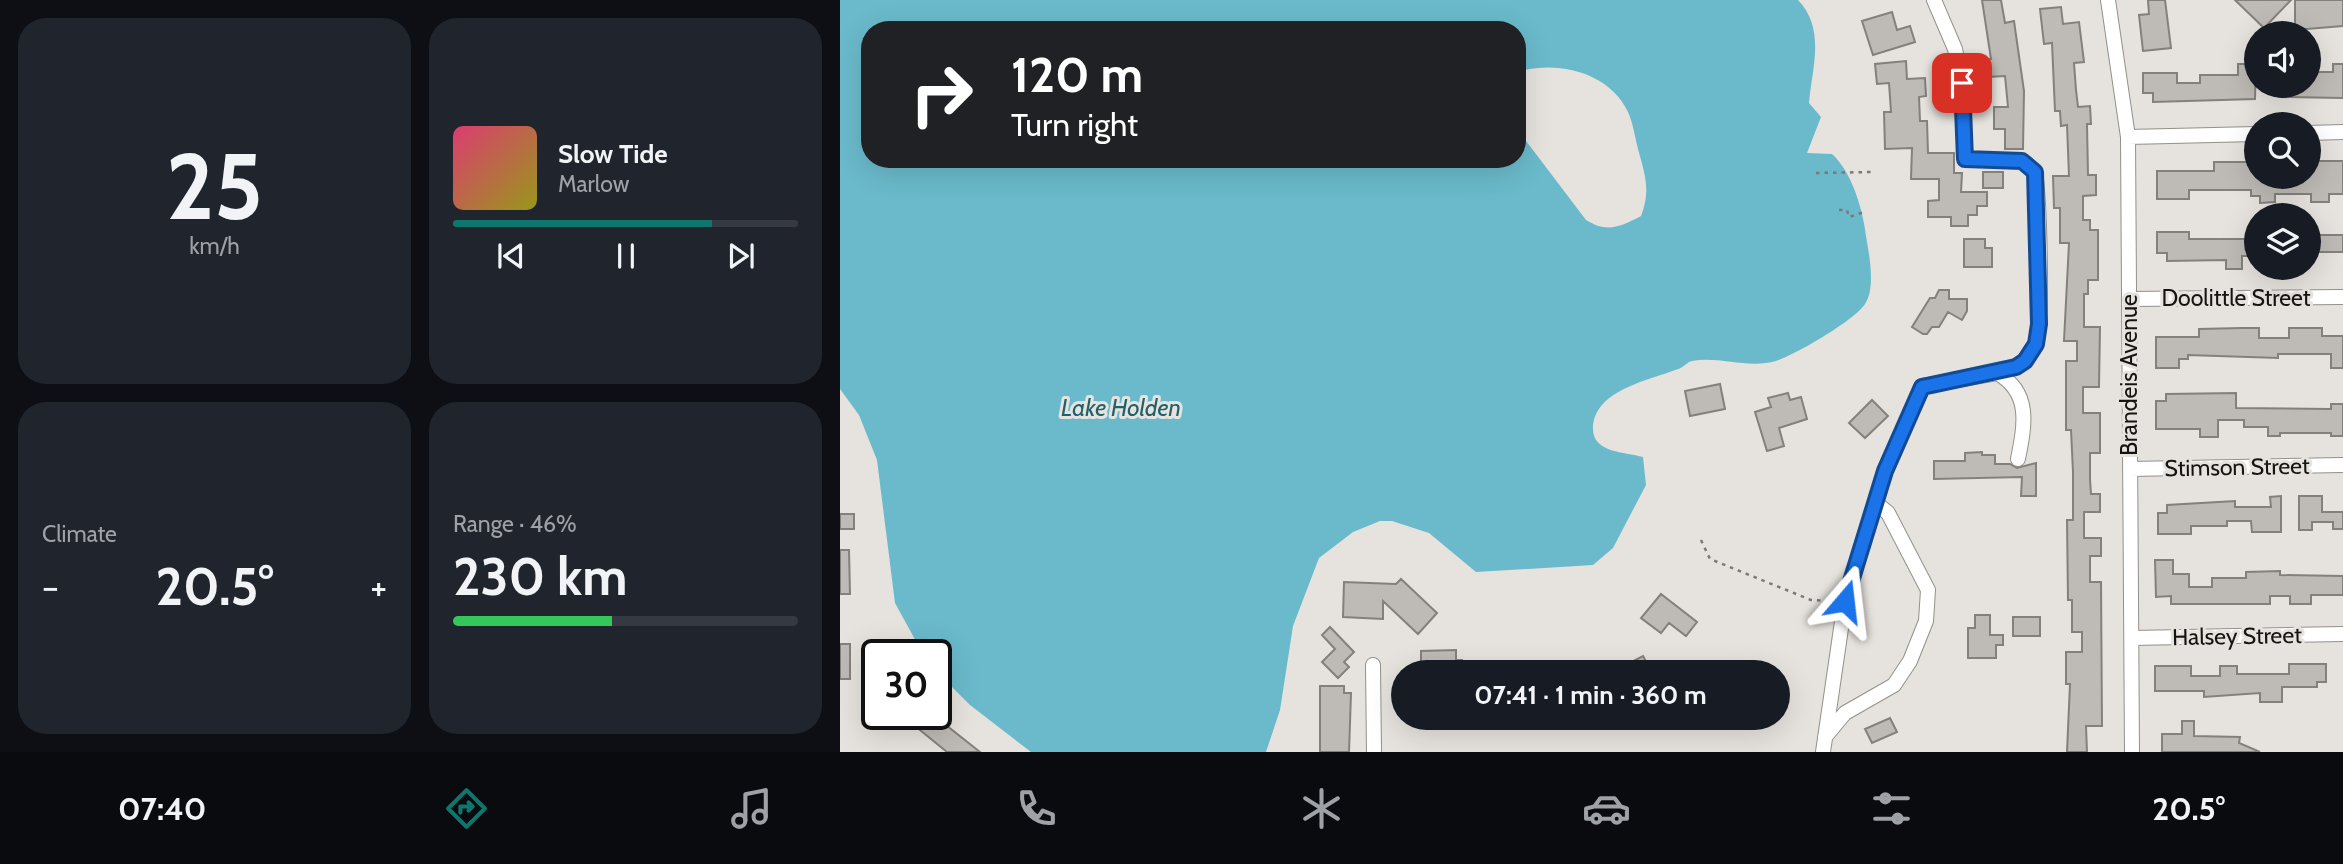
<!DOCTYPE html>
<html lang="en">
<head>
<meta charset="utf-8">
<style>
  :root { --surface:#171b24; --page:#20242c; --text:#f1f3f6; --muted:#9ea1a6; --line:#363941; --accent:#0f766e }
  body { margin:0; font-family:Cabin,sans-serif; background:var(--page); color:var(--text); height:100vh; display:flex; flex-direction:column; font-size:26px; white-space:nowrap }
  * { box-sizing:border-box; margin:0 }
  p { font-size:23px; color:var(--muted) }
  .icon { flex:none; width:38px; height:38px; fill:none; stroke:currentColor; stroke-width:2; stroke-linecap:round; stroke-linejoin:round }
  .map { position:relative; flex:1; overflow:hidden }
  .drawer { display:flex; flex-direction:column; gap:18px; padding:18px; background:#0d0f14; width:840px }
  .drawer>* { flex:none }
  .guide { position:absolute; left:21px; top:21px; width:665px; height:147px; border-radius:28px; box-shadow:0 7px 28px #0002; background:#202124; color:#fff; overflow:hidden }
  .controls { position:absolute; left:1404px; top:21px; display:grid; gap:14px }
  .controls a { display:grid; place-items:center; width:77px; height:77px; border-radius:50%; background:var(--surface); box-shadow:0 7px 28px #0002; font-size:35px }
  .speed { position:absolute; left:21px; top:639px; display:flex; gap:14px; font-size:35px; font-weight:700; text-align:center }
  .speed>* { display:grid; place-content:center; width:91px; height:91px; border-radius:50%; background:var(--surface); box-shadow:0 7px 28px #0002; line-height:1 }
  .speed .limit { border:4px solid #111; border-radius:10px; background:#fff; color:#111 }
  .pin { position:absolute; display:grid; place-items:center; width:60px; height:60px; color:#fff; margin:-30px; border-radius:14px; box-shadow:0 4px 10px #0006 }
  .me { position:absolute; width:77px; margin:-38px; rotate:17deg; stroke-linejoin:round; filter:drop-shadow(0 0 5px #0008) }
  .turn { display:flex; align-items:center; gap:24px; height:147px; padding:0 35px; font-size:32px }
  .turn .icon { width:91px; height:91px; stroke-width:2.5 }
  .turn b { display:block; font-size:49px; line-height:60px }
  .big { font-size:52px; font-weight:700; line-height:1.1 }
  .drawer .card { flex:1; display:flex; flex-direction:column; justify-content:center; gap:10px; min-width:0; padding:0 24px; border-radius:28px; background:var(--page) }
  .drawer .dial { align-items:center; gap:0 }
  .dial b { font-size:91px; line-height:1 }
  .song { display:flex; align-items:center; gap:21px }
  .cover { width:84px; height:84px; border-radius:10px; background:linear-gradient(135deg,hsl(340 70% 55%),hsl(60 70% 35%)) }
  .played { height:7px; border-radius:4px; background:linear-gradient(90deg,var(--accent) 75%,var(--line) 75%) }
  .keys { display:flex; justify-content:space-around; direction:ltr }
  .heat { display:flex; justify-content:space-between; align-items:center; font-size:38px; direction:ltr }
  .charge { height:10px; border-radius:5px; background:linear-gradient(90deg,#34c759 46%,var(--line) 0) }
  .drawer .tiles { flex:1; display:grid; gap:18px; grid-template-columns:repeat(2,1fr) }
  .trip { position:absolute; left:551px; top:660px; width:399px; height:70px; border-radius:35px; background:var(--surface); box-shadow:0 7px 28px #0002; font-weight:700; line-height:70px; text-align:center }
  .dock { display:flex; height:112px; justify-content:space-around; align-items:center; background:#090b0e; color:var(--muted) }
  .dock .icon { width:49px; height:49px }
  .dock .selected { color:var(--accent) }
  .dock b { font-size:32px; color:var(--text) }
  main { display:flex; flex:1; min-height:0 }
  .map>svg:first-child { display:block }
  .water { fill:#6abacb; fill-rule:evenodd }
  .building { fill:#bebab5; stroke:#84807c; stroke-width:2 }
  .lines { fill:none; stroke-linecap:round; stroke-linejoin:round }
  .minor-casing { stroke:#94908b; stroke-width:16 }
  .path { stroke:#7c7976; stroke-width:2.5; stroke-dasharray:3.5 5; stroke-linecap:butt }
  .minor { stroke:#fff; stroke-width:14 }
  .route-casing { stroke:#114b97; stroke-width:18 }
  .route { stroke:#1a73e8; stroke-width:12 }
  .labels { text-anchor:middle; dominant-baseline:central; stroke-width:6; stroke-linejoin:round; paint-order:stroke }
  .street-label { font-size:23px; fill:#161413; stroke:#e6e2dd }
  .water-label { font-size:24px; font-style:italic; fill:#1e606c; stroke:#e6e2dd }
</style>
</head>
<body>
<main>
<section class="drawer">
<div class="tiles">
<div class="card dial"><b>25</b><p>km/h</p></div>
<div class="card">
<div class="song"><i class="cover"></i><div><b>Slow Tide</b><p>Marlow</p></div></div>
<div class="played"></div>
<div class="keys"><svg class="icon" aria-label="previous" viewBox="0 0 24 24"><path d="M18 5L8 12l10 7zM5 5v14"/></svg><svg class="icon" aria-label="pause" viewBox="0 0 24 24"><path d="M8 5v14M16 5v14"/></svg><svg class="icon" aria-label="next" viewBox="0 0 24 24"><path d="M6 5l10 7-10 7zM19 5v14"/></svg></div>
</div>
<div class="card"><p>Climate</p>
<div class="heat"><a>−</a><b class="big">20.5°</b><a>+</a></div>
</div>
<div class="card"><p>Range · 46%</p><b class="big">230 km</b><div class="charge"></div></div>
</div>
</section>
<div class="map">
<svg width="1503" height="752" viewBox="0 0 1503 752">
  <rect width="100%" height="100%" fill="#e6e2dd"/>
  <path class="water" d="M0,0H958C986,29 972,68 969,103L981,117L967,153L992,154C1012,172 1023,210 1026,236C1029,254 1036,288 1025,304C1015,320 955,355 936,361C908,369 879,356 852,361C847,362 843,368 838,369C810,380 753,390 753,429C753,453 785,452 803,457L806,485L773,548L753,565L636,572L589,533L552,521H540L513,532L479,558L453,626L440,710L426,752H191L130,705L96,671V654H83L55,603L37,460L19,415L0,389ZM30,30H677V72C717,60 769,72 788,112C793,123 795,137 798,149C805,175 811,190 801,216C780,227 767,233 746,220L677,129V159H30Z"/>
  <path class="building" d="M1142,0H1161L1165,23L1174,21L1184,91L1183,149H1165V129H1154V107H1168L1165,76L1148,77L1147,59H1151Z
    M1308,0H1325L1331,48L1303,51L1299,15L1309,14Z
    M1395,0H1451L1424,28Z
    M1455,0H1503V26L1455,30Z
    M1221,7L1223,24L1239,22L1244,62L1234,63L1236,90L1238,107L1250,106L1251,124H1247L1248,175H1256V195L1243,196V220H1250V230H1258V280H1248V294H1244V327H1260L1259,387H1243V413H1260V453H1250V479L1251,494H1260V512H1244V538H1261V556H1250V582H1261L1262,726H1246L1247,752H1227L1230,684H1226V652H1242V632H1232V600H1228L1227,520H1233V472L1231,430H1226V361H1237V341H1224L1229,243H1220V208H1214L1213,176H1229L1227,125L1221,126L1220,111H1215L1212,43L1204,44L1200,9Z
    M1052,12L1057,30L1070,26L1075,42L1033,55L1022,21Z
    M1066,61L1067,79L1085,78L1086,96L1079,97L1080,121H1087L1088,153H1114V173H1122L1121,192H1147V206H1137V215H1128V226H1111V217H1088V201L1099,200V179H1071L1072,148L1045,149L1044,112H1051L1049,83L1037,84L1035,64Z
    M1398,64H1416L1415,99L1313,102V93H1303V73H1337V83H1360V75H1398Z
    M1493,64H1503V98L1439,97V86H1468V72H1493Z
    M1470,161H1503V194H1489V202H1471V194H1435V202L1420,203V196H1411V190H1349V199H1317V171H1374V162H1416V177H1468Z
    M1143,172H1163V188H1143Z
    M1317,232H1349V239H1416V256H1402V269H1386V260L1327,261V253H1317Z
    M1468,235H1503V252H1468Z
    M1124,239H1145V248H1152V267H1124Z
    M1099,290H1109V299H1127V311L1122,320L1108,312L1099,327H1092L1087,334H1083L1072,327L1090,298H1095Z
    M1402,328H1419V338H1449V328H1482V336H1503V368H1491V354H1438V358L1348,355V359H1339V368H1316V337H1359V329Z
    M880,384L885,409L850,416L845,391Z
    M948,393L950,400L961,397L967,419L939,428L944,446L927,451L915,412L931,407L928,398Z
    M1396,393V408L1491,409V404H1503V436H1491V433H1440V436H1428V427H1404V420H1378V437H1360V429H1316V401H1326V394Z
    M1032,400L1048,416L1025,438L1009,423Z
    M1142,452V455H1155V464H1170L1177,468L1196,463V496H1181L1182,477L1094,479V461H1125V453Z
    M1441,496V532H1412L1411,521H1387V526H1351V534H1318V513H1327V505L1395,501V507H1431L1430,497Z
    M1459,496H1482V512H1503V529H1493V522H1472V530H1459Z
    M0,514H14V529H0Z
    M0,550H9L10,594H0Z
    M1315,560H1333V574H1349V587H1372V578H1406V572L1440,571V575L1503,576V595H1471V604H1450V596H1430V604H1331V596L1316,597Z
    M561,579L597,613L578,634L543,601V619L503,617L504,582L556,584Z
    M821,594L857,622L846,636L829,623L821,633L801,618Z
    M1135,615H1150V635H1163V645H1156V658H1128V628H1135Z
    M1173,617H1200V636H1173Z
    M490,627L514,652L504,662L509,667L498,678L482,662L495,649L482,635Z
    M0,644H10V679H0Z
    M616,650V660H622V672H588L587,663H581V651Z
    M803,656L812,672H772Z
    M1449,664H1486V682H1477V687H1442V702H1420V693L1364,697V691H1315V666H1351V676H1380V666H1397V674H1449Z
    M480,686H504V693H511L509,752H480Z
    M77,714H92L140,752H107L70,722Z
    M1050,718L1057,732L1032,743L1025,729Z
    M1342,721H1354V736L1400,737L1399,743L1420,752H1322V734H1342Z"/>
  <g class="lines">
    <defs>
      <path id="minor" d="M1094,0L1115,49L1122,83L1125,159L1182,161L1195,172C1199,197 1204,328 1195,346C1186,363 1174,368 1157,373
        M1268,0L1288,137L1292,752
        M1468,133L1503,132
        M1288,137L1416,134
        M1289,299L1503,297
        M1290,469L1503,465
        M1292,638L1503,634
        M533,665L534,752
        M985,737L1005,713L1054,685L1070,661L1086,621L1088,590L1048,513L1036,503
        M983,752L1005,601L1045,471L1082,386L1157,373C1191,392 1185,424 1178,459"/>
    </defs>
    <use href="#minor" class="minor-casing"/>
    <path class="path" d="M976,173L1033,172
      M999,210H1007L1009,217L1024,212
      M861,540L870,559L971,600L991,601"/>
    <use href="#minor" class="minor"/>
  </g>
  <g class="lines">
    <defs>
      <path id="route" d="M1005,601L1045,471L1082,387L1176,367L1185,361L1196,344L1199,324L1195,172L1182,161L1125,159L1122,83"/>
    </defs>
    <use href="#route" class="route-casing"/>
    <use href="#route" class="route"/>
  </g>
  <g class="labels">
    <g class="street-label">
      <text x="1396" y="298">Doolittle Street</text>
      <text transform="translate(1289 375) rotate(-90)">Brandeis Avenue</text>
      <text transform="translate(1397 467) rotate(-1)">Stimson Street</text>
      <text transform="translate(1397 636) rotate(-1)">Halsey Street</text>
    </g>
    <g class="water-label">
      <text x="281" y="407">Lake Holden</text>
    </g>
  </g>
</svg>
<div class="controls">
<a><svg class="icon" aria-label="sound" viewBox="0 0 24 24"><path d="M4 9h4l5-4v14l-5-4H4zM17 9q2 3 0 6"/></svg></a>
<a><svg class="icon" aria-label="search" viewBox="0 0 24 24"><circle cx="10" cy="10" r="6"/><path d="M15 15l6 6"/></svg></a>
<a><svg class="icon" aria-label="layers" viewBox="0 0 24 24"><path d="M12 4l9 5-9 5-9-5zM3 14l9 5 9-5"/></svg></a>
</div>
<div class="speed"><div class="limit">30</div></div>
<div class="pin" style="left:1122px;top:83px;background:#d93025"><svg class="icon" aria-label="arrive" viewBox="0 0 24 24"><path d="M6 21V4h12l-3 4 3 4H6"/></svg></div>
<svg class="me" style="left:1005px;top:601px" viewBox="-20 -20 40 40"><path d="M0-17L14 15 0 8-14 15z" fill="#1a73e8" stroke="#fff" stroke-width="4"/></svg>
<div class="trip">07:41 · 1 min · 360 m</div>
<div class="guide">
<div class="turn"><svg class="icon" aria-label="right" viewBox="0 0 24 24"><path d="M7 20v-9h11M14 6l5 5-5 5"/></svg><div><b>120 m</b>Turn right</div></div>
</div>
</div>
</main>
<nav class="dock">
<b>07:40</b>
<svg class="icon selected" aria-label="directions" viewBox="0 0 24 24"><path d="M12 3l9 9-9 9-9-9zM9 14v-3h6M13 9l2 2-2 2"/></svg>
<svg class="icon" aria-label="music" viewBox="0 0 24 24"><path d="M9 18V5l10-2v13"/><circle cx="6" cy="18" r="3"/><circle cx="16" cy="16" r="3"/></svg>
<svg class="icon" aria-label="phone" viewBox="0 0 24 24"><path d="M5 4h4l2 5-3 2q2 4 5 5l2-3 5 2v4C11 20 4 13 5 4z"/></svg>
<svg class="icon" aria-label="climate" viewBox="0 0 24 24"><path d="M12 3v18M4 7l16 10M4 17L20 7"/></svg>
<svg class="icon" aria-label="car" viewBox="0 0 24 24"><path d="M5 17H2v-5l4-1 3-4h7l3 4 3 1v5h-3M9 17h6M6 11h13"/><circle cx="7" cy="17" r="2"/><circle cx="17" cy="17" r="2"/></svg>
<svg class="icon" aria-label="filters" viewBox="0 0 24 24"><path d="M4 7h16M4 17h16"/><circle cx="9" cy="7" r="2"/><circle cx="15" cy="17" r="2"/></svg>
<b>20.5°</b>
</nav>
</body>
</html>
